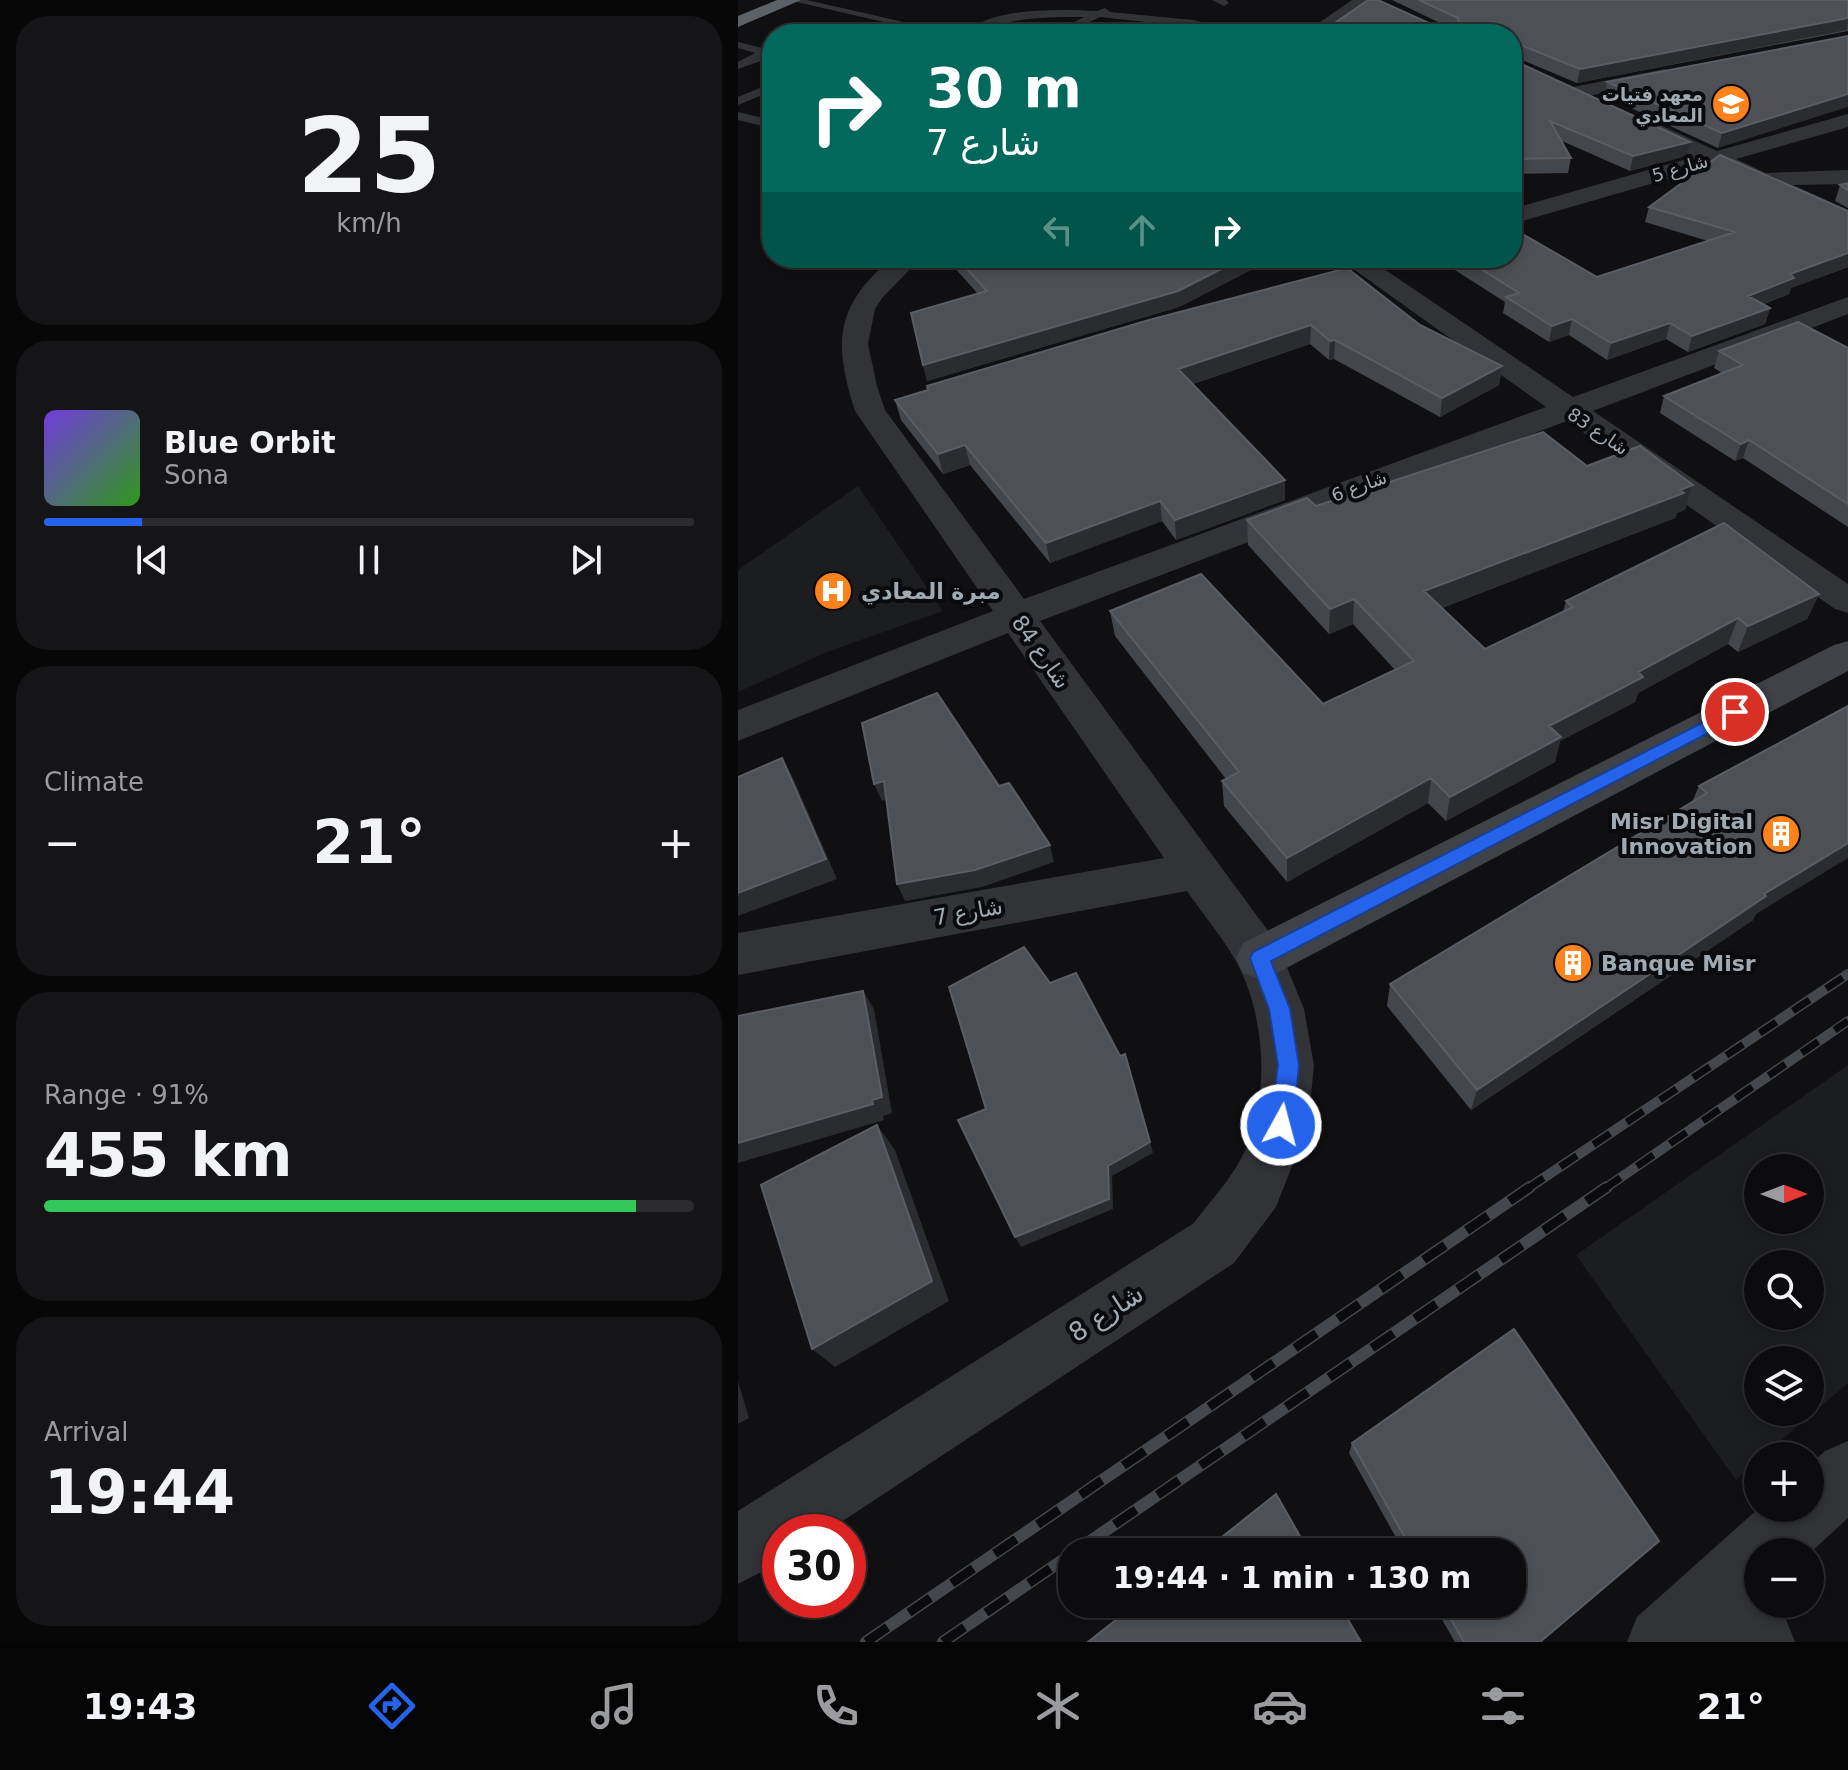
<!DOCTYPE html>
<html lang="en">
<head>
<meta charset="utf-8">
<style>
  :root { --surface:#0c0c0e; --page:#151517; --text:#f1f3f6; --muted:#9a9b9e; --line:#2c2c2e; --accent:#2563eb }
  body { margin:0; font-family:"DejaVu Sans",Cairo,sans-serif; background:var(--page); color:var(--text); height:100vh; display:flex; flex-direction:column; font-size:30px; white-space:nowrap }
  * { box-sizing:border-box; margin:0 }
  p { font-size:26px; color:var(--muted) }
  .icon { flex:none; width:44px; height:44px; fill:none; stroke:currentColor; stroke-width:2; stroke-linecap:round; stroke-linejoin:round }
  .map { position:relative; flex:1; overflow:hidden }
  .details { display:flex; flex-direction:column; gap:16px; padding:16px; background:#070708; width:738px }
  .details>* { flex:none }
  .hud { position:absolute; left:24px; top:24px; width:760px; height:244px; border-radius:32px; box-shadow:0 4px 12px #0003,0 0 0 2px var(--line); background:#00695c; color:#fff; overflow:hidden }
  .needle { width:52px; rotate:90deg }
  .tools { position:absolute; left:1006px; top:1154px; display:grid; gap:16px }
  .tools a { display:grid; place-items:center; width:80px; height:80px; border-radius:50%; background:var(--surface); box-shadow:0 4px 12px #0003,0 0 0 2px var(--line); font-size:40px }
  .speed { position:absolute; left:24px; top:1514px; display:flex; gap:16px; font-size:40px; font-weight:700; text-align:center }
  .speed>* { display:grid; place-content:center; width:104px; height:104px; border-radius:50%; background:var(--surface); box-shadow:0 4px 12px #0003,0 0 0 2px var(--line); line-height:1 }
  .speed .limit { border:12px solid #d22; background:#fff; color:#111 }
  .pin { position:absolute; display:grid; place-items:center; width:68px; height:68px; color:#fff; margin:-34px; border:4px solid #fff; border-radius:50%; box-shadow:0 2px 8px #0007 }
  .me { position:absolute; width:88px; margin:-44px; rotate:7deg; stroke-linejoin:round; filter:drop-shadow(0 0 6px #0008) }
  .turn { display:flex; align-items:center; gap:28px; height:168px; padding:0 32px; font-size:36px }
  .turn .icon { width:104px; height:104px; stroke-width:2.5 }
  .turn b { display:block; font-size:56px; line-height:68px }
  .lanes { display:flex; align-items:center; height:76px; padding:0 32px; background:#0003; justify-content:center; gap:40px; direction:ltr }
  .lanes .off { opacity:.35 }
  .big { font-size:60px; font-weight:700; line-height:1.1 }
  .details .widget { flex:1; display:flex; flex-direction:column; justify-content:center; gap:12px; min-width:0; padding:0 28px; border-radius:32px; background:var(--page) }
  .details .dial { align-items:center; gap:0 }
  .dial b { font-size:104px; line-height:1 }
  .song { display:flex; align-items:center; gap:24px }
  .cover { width:96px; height:96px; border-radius:12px; background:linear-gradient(135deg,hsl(260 70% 55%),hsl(110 70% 35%)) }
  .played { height:8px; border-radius:4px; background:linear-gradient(90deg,var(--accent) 15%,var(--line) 15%) }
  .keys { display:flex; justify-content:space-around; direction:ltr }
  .heat { display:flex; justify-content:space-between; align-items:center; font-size:44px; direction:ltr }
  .charge { height:12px; border-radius:6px; background:linear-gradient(90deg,#34c759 91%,var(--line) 0) }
  .trip { position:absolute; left:320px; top:1538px; width:468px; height:80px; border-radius:32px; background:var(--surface); box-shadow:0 4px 12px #0003,0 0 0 2px var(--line); font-weight:700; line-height:80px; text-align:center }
  .tab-bar { display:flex; height:128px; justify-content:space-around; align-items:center; background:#050506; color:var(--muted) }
  .tab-bar .icon { width:56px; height:56px }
  .tab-bar .current { color:var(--accent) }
  .tab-bar b { font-size:36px; color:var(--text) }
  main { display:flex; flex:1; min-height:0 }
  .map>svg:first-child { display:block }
  .built { fill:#1c1d1f; fill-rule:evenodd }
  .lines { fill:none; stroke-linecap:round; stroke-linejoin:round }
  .lane { fill:#313337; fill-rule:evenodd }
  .street { fill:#313337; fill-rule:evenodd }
  .secondary { fill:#3f4247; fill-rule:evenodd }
  .highway { fill:#5d6268; fill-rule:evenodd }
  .rail-far1-casing { stroke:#44474c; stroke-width:10 }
  .rail-casing { stroke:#44474c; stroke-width:12 }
  .rail-far1 { stroke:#0b0b0d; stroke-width:7; stroke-dasharray:20; stroke-linecap:butt }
  .rail { stroke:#0b0b0d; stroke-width:9; stroke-dasharray:26; stroke-linecap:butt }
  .wall { fill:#43464a }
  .shaded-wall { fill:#2a2c2f }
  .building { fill:#4d5055; stroke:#5a5e64; stroke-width:2 }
  .route { fill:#2563eb; stroke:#184099; stroke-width:2 }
  .labels { text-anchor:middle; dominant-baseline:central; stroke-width:8; stroke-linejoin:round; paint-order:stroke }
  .far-poi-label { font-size:18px; font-weight:bold; fill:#a0aab3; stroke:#0b0b0d; text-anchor:end }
  .far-street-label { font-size:18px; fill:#a0aab3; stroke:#0b0b0d }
  .poi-label { font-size:22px; font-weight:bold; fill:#a0aab3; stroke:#0b0b0d; text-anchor:start }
  .street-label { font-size:22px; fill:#a0aab3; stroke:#0b0b0d }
  .near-street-label { font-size:26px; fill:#a0aab3; stroke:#0b0b0d }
</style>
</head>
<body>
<main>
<section class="details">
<div class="widget dial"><b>25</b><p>km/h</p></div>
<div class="widget">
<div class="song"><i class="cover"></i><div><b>Blue Orbit</b><p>Sona</p></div></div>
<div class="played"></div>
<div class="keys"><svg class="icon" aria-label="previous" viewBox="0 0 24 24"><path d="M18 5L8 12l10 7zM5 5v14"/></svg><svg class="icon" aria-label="pause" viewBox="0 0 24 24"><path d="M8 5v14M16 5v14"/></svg><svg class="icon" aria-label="next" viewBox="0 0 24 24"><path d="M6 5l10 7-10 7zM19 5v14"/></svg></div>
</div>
<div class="widget"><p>Climate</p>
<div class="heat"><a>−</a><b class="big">21°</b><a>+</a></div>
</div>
<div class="widget"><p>Range · 91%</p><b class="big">455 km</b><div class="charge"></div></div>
<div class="widget"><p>Arrival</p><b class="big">19:44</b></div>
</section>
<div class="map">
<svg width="1110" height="1642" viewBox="0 0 1110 1642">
  <rect width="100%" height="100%" fill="#101012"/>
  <path class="built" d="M120,486L205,611L89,652L0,692V570Z
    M1110,1065V1383L1025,1456H1020V1460L998,1480L838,1255ZM1020,1168H1072V1220H1020ZM1020,1264H1072V1316H1020ZM1020,1360H1072V1412H1020Z"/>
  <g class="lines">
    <path class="lane" d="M50,0H69L218,34H198Z
      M474,0H488L491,3L486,6Z
      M367,8L372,12L455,20L486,27L481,30L362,17L327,34H313L346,17C323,17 300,17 277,21C258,24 242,34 223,34C257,7 317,9 359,11Z
      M0,42L28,49L30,51L23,61L0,69V62L17,53L0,48Z
      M34,83V91L0,105V97Z
      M0,112L21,117L34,116V124L21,125L0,120Z"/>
    <path class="street" d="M614,0H635L586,34H565Z
      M927,69L937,75L934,79L835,99L825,93L835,87Z
      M1110,114V127L998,159L1028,173L1110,170V184L1055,185L1110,210V226L975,166L774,224V209L956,157L889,127L886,122L889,117H905L979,151Z
      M154,258H183L145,297L137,309L130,344L139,386L147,410L286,599L808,407L600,258H630L835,397L1110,297V314L855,411L1110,584V613L1097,609L829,421L302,621L539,943L566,1009L576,1065L570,1125L538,1207L496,1263L88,1532H42V1562L0,1584V1511L456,1223C469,1205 485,1188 497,1169C533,1113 530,1025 501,967C488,941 466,916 449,891L0,975V933L426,858L270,633L0,741V710L255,611L117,411C95,342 97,306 154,258Z
      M1110,1441V1518L1072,1553L1020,1552V1604H1037L1047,1617L1057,1642H889L899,1617L1021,1508H1072V1464L1087,1451Z"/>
    <path class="secondary" d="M1110,641V671L539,973L522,979L505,973L498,958L505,943L1096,645Z"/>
    <path class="highway" d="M39,0H63L0,27V16Z"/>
    <defs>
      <path id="rail-far1" d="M789,1189L1110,974
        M866,1189L1110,1021"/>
      <path id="rail" d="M128,1642L792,1187
        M205,1642L869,1187"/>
    </defs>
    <use href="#rail-far1" class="rail-far1-casing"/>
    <use href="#rail" class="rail-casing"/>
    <use href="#rail-far1" class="rail-far1"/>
    <use href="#rail" class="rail"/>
  </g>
  <path class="wall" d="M654,0H1110V31L839,83L775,56V60L948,156L892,171L824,141L833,158L830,173L774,174V34L693,24L702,23Z
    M1110,36L980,148L867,96L869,82Z
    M1110,183V208L1097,201L1102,185Z
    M911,207L1110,211V267L1053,288L1051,294L1026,304L1032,308L1027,324L950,352L928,339L869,360L831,335L811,342L765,313L767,302L698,258H774L859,277L970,241L907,222Z
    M208,258H536L441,307L189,381L185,365L240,294Z
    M411,320L682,325L764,366L761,385L702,417L596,359L591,360L572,344L455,384L547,480V500L438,540L424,521L312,563L232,465L205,474L163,420L157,400Z
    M1110,348V527L1005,458L997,461L922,413L926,396L984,373L976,368L981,351Z
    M849,466L955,485L947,510L939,513L937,518L704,608L747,649L825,612L828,601L1081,594L1069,619L1000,652L990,644L900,693L897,702L822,741L817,762L708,821L690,803L549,882L486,806L484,781L488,779L377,636L372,611L585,704L657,670L615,624L591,634L510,545L509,520L578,506Z
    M1110,706L1015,920L733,1110L649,1006L652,984L954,802L961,786Z
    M776,1329L921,1541L802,1642H717L695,1604H774V1552H666L611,1453L614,1443Z"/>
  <path class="shaded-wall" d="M1110,18L1109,30L839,83L842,69Z
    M1110,94V107L980,148L984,133Z
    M952,142L948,156L892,171L895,156Z
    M1110,253V267L1053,288L1051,294L1005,312L1010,296L1052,274Z
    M505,258H536L441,307L189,381L185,365Z
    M1032,308L1027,324L950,352L954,336Z
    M834,319L831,335L811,342L814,326Z
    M932,323L928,339L869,360L873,343Z
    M573,325L572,344L442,388L440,369Z
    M597,340L596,359L591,360L592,341Z
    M764,366L761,385L702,417L704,398Z
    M1011,440L1005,458L997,461L1003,444Z
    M227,445L232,465L205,474L200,454Z
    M547,480V500L438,540L437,520Z
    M955,485L947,510L939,513L937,518L683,616L686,591Z
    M422,501L424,521L312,563L308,543Z
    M1081,594L1069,619L1000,652L1010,626Z
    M616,599L615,624L591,634L592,609Z
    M1000,618L990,644L900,693L897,702L822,741L817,762L708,821L712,797L811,726L900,672Z
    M44,758L55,778L99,879L0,916V893Z
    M693,778L690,803L549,882V858Z
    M146,781L154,798L144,801L136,784Z
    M1110,843V858L1018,914L1015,920L733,1110L739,1090L1026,894Z
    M312,845L316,862L244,887L167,901L159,884Z
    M125,991L136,1009L154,1113L145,1116L146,1120L0,1163V1143L134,1100Z
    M139,1125L157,1150L211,1301L97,1367L74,1349Z
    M412,1142L415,1153L374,1176L375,1209L283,1247L277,1237L370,1166Z
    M0,1381L11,1418L0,1424Z"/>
  <path class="building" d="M630,0H640L693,24L721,23L720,18L681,0H1110V18L842,69L775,42V60L952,142L895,156L812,121L833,158L774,159V34H581Z
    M1110,36V94L984,133L869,82Z
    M982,155L1110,211V253L1052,274L1056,278L1010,296L1032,308L954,336L932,323L873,343L834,319L814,326L768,297L781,293L725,258H774V228L859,277L997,232L911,207Z
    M1110,183V190L1102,185Z
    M219,258H505L440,291L185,365L173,313L249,291Z
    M609,268L682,325L764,366L704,398L597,340L592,341L573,325L440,369L547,480L437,520L422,501L308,543L227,445L200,454L157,400L190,390L189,386L411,320Z
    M1060,322L1110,348V504L1011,440L1003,444L926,396L1005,365L981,351Z
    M805,432L849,466L902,446L955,485L942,490L946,493L686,591L747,649L835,607L828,601L986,523L1081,594L1010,626L1000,618L900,672L905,677L811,726L823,737L712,797L693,778L549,858L484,781L501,772L372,611L463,574L585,704L676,661L616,599L592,609L509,520L569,498L578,506Z
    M199,693L261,786L271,783L312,845L237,870L159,884L146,781L136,784L124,723Z
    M1110,706V843L1026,894L1028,896L739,1090L652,984L969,793L961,786Z
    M44,758L88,859L0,893V777Z
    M286,947L312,983L338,973L382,1056L387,1054L412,1142L370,1166L371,1199L277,1237L220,1120L248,1109L211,987Z
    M125,991L144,1097L134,1100L135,1104L0,1143V1016Z
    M139,1125L194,1281L74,1349L23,1185Z
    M776,1329L921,1541L802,1642H726L704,1604H774V1552H675L614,1443Z
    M538,1494L571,1552H465Z
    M398,1604H601L623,1642H350Z"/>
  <path class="route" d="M997,706L1006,712L1003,716L533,961L552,1009L561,1065L555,1125L551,1133L543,1136L536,1133L532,1125L540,1065L531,1009L512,958L515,952Z"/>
  <defs>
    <symbol id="school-disc" viewBox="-11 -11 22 22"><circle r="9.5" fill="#fd821c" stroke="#0b0b0d"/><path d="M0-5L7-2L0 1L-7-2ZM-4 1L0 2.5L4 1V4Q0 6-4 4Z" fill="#fff"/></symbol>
    <symbol id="hospital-disc" viewBox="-11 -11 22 22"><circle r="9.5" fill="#fd821c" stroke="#0b0b0d"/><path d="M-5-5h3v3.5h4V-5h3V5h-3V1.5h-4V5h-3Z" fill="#fff"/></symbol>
    <symbol id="building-disc" viewBox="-11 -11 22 22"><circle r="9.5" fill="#fd821c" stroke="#0b0b0d"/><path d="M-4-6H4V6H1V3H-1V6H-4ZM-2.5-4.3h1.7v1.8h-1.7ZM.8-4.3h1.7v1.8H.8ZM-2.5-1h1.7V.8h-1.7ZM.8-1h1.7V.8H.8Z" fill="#fff"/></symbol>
  </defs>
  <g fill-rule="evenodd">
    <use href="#school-disc" x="971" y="82" width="44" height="44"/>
    <use href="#hospital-disc" x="73" y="569" width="44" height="44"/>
    <use href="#building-disc" x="1021" y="812" width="44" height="44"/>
    <use href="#building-disc" x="813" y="941" width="44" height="44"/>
  </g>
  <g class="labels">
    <g class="far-poi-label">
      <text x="965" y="94">معهد فتيات<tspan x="965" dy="21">المعادي</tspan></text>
    </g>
    <g class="far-street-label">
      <text transform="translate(942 168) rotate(-16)">شارع 5</text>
      <text transform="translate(860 431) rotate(34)">شارع 83</text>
      <text transform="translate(621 486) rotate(-20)">شارع 6</text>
    </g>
    <g class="poi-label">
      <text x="123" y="591">مبرة المعادي</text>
      <text x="1015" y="821" text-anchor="end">Misr Digital<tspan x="1015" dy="25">Innovation</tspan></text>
      <text x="863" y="963">Banque Misr</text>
    </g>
    <g class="street-label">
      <text transform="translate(303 652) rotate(55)">شارع 84</text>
      <text transform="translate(230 912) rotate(-10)">شارع 7</text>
    </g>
    <g class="near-street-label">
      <text transform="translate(368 1313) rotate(-33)">شارع 8</text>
    </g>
  </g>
</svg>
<div class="tools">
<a><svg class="needle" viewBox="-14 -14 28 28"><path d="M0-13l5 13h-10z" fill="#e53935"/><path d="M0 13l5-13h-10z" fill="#9a9b9e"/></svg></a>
<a><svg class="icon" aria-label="search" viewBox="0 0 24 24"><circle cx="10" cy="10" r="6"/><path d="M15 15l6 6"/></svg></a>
<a><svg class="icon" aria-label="layers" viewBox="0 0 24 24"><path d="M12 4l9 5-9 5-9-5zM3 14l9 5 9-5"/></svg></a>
<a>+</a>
<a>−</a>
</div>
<div class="speed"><div class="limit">30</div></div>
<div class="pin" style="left:997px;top:712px;background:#d93025"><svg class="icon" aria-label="arrive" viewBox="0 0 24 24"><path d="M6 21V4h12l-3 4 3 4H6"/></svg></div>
<svg class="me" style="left:543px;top:1125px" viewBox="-20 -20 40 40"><circle r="17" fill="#2563eb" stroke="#fff" stroke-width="3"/><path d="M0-11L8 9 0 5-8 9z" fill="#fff"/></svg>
<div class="trip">19:44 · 1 min · 130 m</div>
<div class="hud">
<div class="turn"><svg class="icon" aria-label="right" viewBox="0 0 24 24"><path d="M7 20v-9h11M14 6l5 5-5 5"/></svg><div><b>30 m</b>شارع 7</div></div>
<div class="lanes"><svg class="icon off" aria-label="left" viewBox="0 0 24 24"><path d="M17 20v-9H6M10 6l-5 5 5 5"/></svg><svg class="icon off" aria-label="ahead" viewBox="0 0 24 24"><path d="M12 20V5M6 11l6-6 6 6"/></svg><svg class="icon" aria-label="right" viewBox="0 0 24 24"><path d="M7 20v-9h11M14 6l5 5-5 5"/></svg></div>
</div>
</div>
</main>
<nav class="tab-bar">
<b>19:43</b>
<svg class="icon current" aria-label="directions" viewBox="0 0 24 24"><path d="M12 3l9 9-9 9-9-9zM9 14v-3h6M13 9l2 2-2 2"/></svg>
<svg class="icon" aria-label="music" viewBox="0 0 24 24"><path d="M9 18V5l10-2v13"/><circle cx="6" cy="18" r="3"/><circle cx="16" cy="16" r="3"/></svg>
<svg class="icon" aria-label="phone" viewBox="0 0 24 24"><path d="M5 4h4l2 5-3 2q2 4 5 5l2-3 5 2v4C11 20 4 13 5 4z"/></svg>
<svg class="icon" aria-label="climate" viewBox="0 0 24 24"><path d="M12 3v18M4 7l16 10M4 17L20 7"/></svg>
<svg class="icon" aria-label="car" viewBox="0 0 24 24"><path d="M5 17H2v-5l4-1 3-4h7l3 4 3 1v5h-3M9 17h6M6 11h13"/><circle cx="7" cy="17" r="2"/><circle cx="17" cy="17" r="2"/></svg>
<svg class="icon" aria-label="filters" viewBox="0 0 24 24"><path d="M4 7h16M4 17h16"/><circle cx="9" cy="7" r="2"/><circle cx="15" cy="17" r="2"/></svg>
<b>21°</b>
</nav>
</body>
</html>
